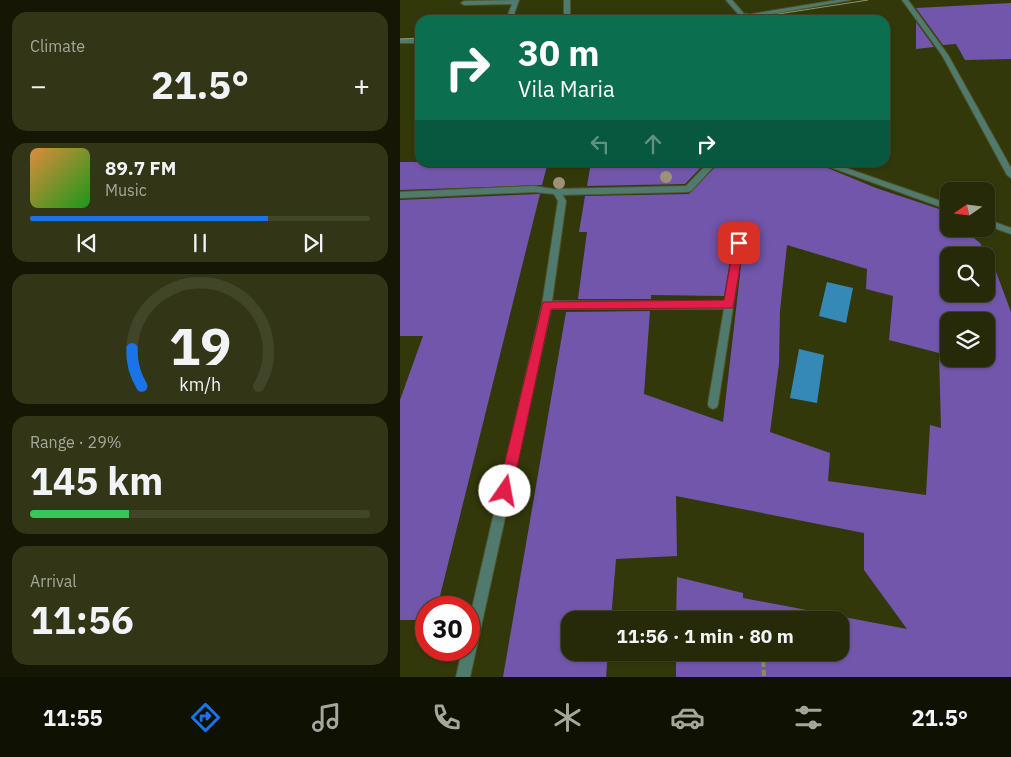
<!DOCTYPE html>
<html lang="en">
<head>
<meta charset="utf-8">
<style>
  :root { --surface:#262a08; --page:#323616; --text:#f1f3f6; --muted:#a4a79c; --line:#424629; --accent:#1a73e8 }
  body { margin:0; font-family:"IBM Plex Sans",sans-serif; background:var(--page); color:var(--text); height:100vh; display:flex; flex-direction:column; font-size:19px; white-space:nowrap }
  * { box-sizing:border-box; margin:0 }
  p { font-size:16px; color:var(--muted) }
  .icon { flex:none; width:28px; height:28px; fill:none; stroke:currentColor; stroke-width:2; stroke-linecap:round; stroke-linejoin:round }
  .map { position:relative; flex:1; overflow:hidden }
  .sheet { display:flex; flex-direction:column; gap:12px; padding:12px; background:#151704; width:400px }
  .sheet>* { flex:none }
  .banner { position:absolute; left:15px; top:15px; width:475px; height:152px; border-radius:15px; box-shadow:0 1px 4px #0004,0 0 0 1px var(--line); background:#0b6e4f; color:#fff; overflow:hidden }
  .needle { width:32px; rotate:256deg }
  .controls { position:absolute; left:540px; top:182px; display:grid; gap:10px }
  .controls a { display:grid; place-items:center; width:55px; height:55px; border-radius:10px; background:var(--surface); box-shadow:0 1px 4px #0004,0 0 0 1px var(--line); font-size:25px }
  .speed { position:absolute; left:15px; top:596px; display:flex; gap:10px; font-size:25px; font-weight:700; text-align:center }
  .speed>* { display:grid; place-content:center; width:65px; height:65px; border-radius:50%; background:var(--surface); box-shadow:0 1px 4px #0004,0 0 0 1px var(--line); line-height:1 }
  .speed .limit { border:8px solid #d22; background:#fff; color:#111 }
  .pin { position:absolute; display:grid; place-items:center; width:42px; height:42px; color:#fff; margin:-21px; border-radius:10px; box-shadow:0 2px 8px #0006 }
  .me { position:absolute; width:55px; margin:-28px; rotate:12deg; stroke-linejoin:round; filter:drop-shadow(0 0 4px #0008) }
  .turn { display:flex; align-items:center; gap:18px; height:105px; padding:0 20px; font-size:22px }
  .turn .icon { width:65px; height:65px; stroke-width:2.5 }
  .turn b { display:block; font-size:35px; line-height:42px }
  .lanes { display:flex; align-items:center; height:48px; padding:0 20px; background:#0003; justify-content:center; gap:25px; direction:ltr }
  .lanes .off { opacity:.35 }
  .big { font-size:38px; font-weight:700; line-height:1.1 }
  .sheet .widget { flex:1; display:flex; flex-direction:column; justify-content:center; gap:8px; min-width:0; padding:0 18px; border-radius:15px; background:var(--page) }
  .sheet .dial { align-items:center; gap:0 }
  .dial svg { height:130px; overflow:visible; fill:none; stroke:var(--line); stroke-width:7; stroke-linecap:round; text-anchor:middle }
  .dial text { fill:var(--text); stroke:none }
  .song { display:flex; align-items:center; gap:15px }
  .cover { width:60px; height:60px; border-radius:8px; background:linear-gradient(135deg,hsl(30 70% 55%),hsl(120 70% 35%)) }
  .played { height:5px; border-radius:2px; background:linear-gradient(90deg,var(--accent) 70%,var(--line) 70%) }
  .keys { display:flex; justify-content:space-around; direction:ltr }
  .heat { display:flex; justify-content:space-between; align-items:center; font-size:28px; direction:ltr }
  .charge { height:8px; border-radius:4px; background:linear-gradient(90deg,#34c759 29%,var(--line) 0) }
  .trip { position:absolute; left:161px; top:611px; width:288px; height:50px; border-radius:15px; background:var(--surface); box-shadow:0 1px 4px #0004,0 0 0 1px var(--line); font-weight:700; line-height:50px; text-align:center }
  .tab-bar { display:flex; height:80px; justify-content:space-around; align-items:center; background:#0f1103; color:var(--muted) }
  .tab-bar .icon { width:35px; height:35px }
  .tab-bar .selected { color:var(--accent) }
  .tab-bar b { font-size:22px; color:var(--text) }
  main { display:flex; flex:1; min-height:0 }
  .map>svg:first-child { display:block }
  .water { fill:#3589b6 }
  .building { fill:#7156ab; fill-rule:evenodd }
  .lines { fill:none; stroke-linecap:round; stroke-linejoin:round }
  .pedestrian-casing { stroke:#4f5528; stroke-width:2 }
  .minor-casing { stroke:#4f5528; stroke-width:2 }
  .path { stroke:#878e62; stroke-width:4; stroke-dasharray:6 3; stroke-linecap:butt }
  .pedestrian { fill:#517a6f; fill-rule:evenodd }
  .minor { fill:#517a6f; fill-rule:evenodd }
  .tram { stroke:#90966b; stroke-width:1 }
  .tree { fill:#9d9275 }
  .route { fill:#e11d48; stroke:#92132f }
</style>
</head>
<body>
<main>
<section class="sheet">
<div class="widget"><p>Climate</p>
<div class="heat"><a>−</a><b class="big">21.5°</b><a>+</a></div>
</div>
<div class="widget">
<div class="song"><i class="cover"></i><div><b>89.7 FM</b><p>Music</p></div></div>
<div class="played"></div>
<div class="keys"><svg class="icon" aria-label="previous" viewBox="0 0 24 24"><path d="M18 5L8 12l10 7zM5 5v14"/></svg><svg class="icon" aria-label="pause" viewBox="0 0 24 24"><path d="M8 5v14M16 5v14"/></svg><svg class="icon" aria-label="next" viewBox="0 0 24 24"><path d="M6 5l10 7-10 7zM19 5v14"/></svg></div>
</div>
<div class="widget dial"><svg viewBox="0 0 100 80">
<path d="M14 69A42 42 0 1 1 86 69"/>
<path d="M14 69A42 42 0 0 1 8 46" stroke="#1a73e8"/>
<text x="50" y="56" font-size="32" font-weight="700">19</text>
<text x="50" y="72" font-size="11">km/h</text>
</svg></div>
<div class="widget"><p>Range · 29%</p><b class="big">145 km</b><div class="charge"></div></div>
<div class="widget"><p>Arrival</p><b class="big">11:56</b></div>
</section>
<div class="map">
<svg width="611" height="677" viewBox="0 0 611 677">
  <rect width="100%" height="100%" fill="#33380a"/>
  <path class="water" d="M427,282L453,288L446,323L419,316Z
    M399,349L424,355L417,403L390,398Z"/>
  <path class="building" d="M611,3V59L565,60L556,44L543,45L516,8Z
    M516,22L534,47L516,49Z
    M0,162H148L142,185L0,190Z
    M191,162H306L285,184L187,186Z
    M320,162H413L476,188L539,209L549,217V229H563L580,243L595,269L611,312V677H276V652H440V620H276L277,577L343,593V598L507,629L464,570V533L276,496L277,556L216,559L211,620H170V652H208L206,677H103L166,312L250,311L244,394L323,422L344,240L338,238L333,243L324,296L251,295V299H178L187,232H179L185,196L289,194ZM387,245L467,269L466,289L493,296L489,340L539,353L541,428L530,425L526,495L428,481L430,453L370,432L379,364L380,311ZM549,256H586V294H549ZM549,321H586V359H549Z
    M140,194L37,608H26V620H0V400L23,336H0V200Z"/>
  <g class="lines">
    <defs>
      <path id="pedestrian" d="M309,162H318L291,191L288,192L157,195L153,192L157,189L286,186Z
        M416,162H429L549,204V210Z
        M586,219L611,228V234L586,225Z"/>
      <path id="minor" d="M119,0L112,20H106L112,4L64,5L61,3L64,1Z
        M164,0H170V20H164Z
        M326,0H332L345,15L437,0H451L344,19L321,20L340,16Z
        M502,0H508L548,55L611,168V178L607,175L542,55Z
        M0,39H20V43H0Z
        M134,186L160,190L166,201L152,301H325L335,243L339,240L342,241L343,243L318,404L317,407L313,409L309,407L308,404L324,309H151L70,677H56L62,650H69V621L142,305L158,201L154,194L134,192L0,198V192Z"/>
    </defs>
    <use href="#pedestrian" class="pedestrian-casing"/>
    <use href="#minor" class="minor-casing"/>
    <path class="path" d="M363,652L364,677"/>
    <use href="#pedestrian" class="pedestrian"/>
    <use href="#minor" class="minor"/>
    <path class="tram" d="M310,20L347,14
      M340,20L468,0
      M0,39L20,38"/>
  </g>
  <g class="tree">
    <circle cx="266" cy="177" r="6"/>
    <circle cx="159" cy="183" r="6"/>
  </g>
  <path class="route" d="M339,240L344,243L333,308L151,309L112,491L110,496L105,497L100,496L98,491L143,302L324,300L334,243Z"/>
</svg>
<div class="controls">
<a><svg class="needle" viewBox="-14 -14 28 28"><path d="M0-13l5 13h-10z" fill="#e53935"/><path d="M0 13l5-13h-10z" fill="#a4a79c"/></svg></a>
<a><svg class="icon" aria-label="search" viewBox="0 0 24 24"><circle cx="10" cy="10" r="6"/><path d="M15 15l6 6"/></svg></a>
<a><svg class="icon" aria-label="layers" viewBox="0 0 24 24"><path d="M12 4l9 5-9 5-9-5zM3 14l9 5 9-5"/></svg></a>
</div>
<div class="speed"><div class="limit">30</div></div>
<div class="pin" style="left:339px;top:243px;background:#d93025"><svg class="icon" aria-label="arrive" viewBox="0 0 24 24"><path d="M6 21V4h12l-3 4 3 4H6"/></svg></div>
<svg class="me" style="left:105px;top:491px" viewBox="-20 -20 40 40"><circle r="19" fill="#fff"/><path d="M0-13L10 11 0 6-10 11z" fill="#e11d48"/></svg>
<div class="trip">11:56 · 1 min · 80 m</div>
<div class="banner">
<div class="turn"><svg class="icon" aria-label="right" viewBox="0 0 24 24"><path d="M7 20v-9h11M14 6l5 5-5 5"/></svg><div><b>30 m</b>Vila Maria</div></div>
<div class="lanes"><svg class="icon off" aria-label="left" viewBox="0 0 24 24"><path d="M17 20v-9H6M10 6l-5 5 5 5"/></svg><svg class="icon off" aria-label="ahead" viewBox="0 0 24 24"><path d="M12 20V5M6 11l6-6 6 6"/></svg><svg class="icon" aria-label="right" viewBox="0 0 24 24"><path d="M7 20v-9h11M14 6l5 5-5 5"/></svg></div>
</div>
</div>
</main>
<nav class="tab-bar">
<b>11:55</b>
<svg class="icon selected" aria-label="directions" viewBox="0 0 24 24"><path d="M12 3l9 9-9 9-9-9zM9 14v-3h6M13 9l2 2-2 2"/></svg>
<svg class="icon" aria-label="music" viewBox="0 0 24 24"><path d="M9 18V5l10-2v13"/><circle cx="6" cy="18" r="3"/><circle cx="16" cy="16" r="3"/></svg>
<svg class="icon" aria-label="phone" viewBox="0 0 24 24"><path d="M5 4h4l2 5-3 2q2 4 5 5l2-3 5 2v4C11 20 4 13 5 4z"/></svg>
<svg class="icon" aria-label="climate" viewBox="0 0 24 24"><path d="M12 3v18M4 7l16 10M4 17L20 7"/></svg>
<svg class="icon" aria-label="car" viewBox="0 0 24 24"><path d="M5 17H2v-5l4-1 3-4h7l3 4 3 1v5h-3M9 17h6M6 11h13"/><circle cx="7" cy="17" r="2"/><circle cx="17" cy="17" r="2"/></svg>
<svg class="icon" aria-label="filters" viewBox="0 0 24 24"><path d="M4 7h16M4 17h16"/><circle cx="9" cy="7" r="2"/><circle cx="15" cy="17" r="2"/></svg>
<b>21.5°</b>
</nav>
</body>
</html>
